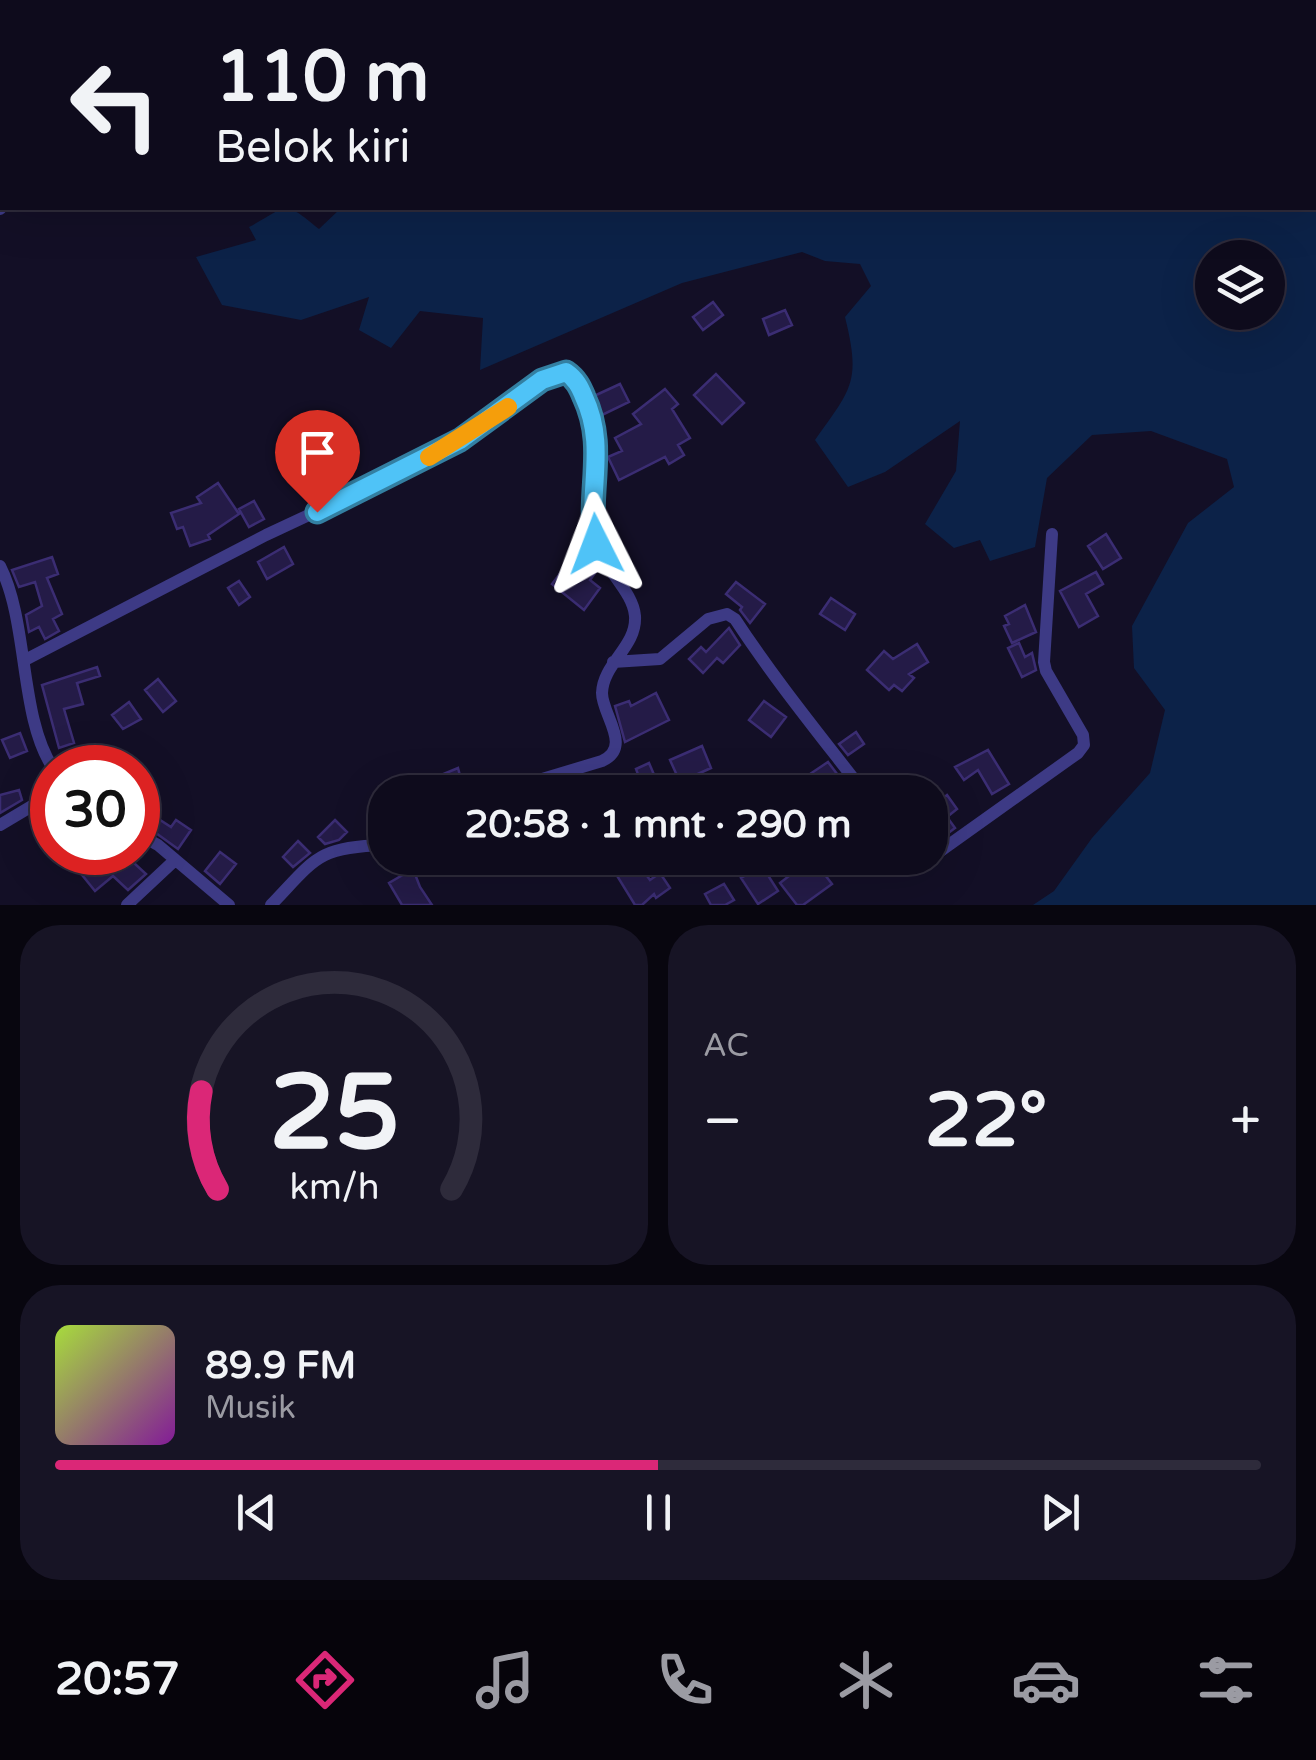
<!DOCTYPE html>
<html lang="id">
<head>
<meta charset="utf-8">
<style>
  :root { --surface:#0e0b1c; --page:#171425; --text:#f1f3f6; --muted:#9b9ba3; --line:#2e2b3b; --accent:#db2777 }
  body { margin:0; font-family:"Varela Round",sans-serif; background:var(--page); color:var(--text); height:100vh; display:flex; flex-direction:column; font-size:38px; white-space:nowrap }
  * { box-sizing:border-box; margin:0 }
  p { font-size:32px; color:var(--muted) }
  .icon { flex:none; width:55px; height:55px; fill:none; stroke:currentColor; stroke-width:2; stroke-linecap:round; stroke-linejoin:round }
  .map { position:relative; height:905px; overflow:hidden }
  .sheet { display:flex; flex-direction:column; gap:20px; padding:20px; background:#08060f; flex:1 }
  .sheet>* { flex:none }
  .banner { position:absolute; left:0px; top:0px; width:1318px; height:210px; box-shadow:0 10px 40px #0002,0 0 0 2px var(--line); background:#0e0b1c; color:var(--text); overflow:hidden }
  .tools { position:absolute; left:1195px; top:240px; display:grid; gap:20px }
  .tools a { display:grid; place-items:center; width:90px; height:90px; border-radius:50%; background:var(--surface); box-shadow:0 10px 40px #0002,0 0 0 2px var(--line); font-size:50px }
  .speed { position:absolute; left:30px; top:745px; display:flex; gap:20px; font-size:50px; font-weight:700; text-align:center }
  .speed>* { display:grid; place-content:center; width:130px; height:130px; border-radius:50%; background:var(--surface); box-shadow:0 10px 40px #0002,0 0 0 2px var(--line); line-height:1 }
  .speed .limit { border:15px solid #d22; background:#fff; color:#111 }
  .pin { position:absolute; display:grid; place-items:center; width:85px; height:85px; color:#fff; margin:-102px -42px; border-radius:50% 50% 50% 0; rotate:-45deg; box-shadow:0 0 10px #0007 }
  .pin .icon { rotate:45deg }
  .me { position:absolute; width:110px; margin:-55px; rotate:357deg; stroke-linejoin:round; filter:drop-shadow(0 0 8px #0008) }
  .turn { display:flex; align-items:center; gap:35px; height:210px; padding:0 50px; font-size:45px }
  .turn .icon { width:130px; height:130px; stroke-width:2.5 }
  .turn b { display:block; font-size:70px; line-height:85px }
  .big { font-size:75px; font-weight:700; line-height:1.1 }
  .sheet .tile { flex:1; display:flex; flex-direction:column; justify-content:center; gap:15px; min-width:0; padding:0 35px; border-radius:40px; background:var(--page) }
  .sheet .dial { align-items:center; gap:0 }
  .dial svg { height:260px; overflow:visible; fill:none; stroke:var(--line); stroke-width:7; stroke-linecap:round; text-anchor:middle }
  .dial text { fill:var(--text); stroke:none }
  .song { display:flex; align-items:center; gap:30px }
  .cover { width:120px; height:120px; border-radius:15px; background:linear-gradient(135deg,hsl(80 70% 55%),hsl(290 70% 35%)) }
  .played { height:10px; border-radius:5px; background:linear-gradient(90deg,var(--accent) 50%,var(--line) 50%) }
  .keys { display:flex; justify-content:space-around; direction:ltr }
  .heat { display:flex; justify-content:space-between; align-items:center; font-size:55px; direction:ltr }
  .sheet .tiles { flex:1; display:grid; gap:20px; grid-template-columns:1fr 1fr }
  .tile:last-child { grid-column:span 2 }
  .trip { position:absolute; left:368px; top:775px; width:580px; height:100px; border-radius:40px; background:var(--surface); box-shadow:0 10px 40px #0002,0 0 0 2px var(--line); font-weight:700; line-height:100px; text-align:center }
  .dock { display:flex; height:160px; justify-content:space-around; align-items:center; background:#06040b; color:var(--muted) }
  .dock .icon { width:70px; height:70px }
  .dock .on { color:var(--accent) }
  .dock b { font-size:45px; color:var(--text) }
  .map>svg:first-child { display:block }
  .water { fill:#0c2248; fill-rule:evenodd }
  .building { fill:#241b47; stroke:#3b2d73; stroke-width:2.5 }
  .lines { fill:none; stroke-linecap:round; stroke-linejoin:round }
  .minor { stroke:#3d3a85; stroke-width:12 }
  .route-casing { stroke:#337fa1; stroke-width:25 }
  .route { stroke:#4fc3f7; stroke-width:18 }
  .slow { stroke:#f59e0b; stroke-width:18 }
</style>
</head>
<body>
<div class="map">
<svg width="1316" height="905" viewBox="0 0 1316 905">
  <rect width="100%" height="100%" fill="#130f26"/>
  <path class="water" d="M905,0H1316V905H1033L1054,891L1092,838L1150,773L1165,710L1134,668L1132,626L1188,523L1234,487L1227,459L1151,431L1092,435L1047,478L1035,547L990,561L980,540L954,548L925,524L956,471L960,421L885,472L848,487L815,440C852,388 861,382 845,317L871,286L860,264L825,261L802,252L682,283L480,370L483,318L420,311L391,348L359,330L369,297L301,320L222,305L196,257L256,240L249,227C290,205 282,199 319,229L341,208H1315V2H903ZM1212,258H1268V312H1212Z"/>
  <path class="building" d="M713,302L723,315L703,330L693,317Z
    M785,310L792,325L769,335L763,319Z
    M716,374L744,403L722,424L694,395Z
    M620,384L629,402L602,415L594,396Z
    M665,389L678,404L672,409L690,438L678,445L684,455L669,464L665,457L619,480L608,457L622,451L615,438L641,424L633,414Z
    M327,432L341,451L316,470L302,451Z
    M218,483L239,514L208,535L210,539L190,546L183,527L177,529L171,513L201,503L197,497Z
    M254,501L264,519L249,527L239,509Z
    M1106,534L1121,558L1103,569L1088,546Z
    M284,547L293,564L267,579L258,562Z
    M588,555L598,569L590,580L600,588L584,610L552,584L568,563L576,569Z
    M52,557L58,574L47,578L62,614L53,619L59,631L45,639L39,627L29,632L26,615L42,606L35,582L19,587L12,570Z
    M1096,572L1103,584L1086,594L1098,616L1079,627L1060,591Z
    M239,581L250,597L239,605L228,588Z
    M736,582L765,604L750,623L740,610L742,607L726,594Z
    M831,598L855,614L845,630L820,614Z
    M1025,605L1036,632L1012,643L1004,626L1009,624L1005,616Z
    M729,628L740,645L723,663L717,658L703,673L689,659L701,647L706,652Z
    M1019,643L1025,657L1032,653L1036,670L1022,677L1008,648Z
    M917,644L928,662L909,674L914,678L902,691L894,685L889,690L867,670L884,651L893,659Z
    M97,667L100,676L77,683L83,704L64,709L74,743L59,748L42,685Z
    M158,679L176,701L163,712L145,690Z
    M656,693L669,720L625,742L615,706L629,701L631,706Z
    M764,701L786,717L771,737L749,720Z
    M129,702L141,719L123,729L112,715Z
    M856,732L864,744L848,755L839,744Z
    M20,733L27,751L10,758L2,740Z
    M702,746L711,768L680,782L670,760Z
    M988,750L1009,784L992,794L978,770L964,780L955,767Z
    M828,762L850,791L852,792H818L807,776Z
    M649,763L658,784L634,792L629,781L639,777L636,769Z
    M458,768L464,791L427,792L424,782Z
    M603,778L608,792H588L585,785Z
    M19,790L22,800L0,813V795Z
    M947,795L957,809L947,817L955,828L939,840L930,826V809Z
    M138,797L153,812L151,814L171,827L176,820L191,830L178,849L138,820Z
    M335,820L347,832L339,840L325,844L318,837Z
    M298,841L310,853L293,867L283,857Z
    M78,852H122L146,874L128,890L113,876L95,891L70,860Z
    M220,852L236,864L220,884L205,871Z
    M624,858H634L650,880L660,873L670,888L656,898L654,894L642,905H635L611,866Z
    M775,858H812L832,884L803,905H797L780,883L789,876Z
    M762,866L778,891L758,904L741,878Z
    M413,869L420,887L432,905H402L389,883Z
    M724,884L734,900L725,905H711L705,894Z"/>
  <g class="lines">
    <path class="minor" d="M89,2L92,0
      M458,2L462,0
      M0,75L2,73
      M0,209L2,207
      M0,566C29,623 19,717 53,768
      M25,660L266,535L420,463L499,415L542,380L566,372C576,379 579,387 584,397C607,447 587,484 594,534C598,565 633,589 635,616C637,647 603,663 602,693C602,715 633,747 602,761L499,792
      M613,662L660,659L708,619L727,614L735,619C775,680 820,735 864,792
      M0,825L52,794
      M138,834L158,845L229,905
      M930,854L939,852L1078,753L1084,745L1083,735L1046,671L1044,662L1052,534
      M127,905L175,860
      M271,905C316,858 317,847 385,845"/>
  </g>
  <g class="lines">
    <defs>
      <path id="route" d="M317,512L460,440L542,380L566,372C576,379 580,387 584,397C608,448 586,492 596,544"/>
    </defs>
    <use href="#route" class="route-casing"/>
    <use href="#route" class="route"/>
    <path class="slow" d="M429,457L508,407"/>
  </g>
</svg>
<div class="tools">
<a><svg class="icon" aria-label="layers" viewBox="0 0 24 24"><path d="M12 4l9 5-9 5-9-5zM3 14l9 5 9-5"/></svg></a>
</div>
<div class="speed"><div class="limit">30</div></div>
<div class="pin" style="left:317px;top:512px;background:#d93025"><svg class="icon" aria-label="arrive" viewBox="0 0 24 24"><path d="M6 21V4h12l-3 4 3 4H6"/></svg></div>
<svg class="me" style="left:596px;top:544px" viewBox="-20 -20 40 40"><path d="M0-17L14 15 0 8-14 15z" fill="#4fc3f7" stroke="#fff" stroke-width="4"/></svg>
<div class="trip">20:58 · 1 mnt · 290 m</div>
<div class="banner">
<div class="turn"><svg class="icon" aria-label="left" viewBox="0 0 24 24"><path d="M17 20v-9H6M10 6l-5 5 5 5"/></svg><div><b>110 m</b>Belok kiri</div></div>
</div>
</div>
<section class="sheet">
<div class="tiles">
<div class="tile dial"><svg viewBox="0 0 100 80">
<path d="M14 69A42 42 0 1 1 86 69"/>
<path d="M14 69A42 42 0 0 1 9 39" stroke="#db2777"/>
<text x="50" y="56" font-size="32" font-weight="700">25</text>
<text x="50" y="72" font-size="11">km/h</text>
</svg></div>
<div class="tile"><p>AC</p>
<div class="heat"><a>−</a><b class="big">22°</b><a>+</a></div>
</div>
<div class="tile">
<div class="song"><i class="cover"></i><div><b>89.9 FM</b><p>Musik</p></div></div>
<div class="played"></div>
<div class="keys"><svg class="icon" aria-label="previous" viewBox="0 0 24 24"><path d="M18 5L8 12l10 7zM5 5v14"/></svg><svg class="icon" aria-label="pause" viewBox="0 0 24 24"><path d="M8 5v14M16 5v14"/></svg><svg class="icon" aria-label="next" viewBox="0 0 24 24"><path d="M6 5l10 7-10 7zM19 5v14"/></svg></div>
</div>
</div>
</section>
<nav class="dock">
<b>20:57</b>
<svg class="icon on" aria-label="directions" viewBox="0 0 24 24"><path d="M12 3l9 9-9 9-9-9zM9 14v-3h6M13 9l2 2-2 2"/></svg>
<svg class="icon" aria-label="music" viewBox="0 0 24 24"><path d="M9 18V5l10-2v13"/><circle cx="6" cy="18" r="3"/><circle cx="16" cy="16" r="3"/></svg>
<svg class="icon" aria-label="phone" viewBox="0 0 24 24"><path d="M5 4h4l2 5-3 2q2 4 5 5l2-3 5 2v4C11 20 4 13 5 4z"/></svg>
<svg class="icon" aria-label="climate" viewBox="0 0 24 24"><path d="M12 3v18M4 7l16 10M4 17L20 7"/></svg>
<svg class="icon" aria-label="car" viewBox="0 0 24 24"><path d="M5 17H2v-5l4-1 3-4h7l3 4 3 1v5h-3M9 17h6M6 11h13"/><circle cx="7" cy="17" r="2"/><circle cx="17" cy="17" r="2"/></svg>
<svg class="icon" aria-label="filters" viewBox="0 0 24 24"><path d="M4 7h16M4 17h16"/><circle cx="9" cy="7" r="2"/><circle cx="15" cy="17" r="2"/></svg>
</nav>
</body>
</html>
